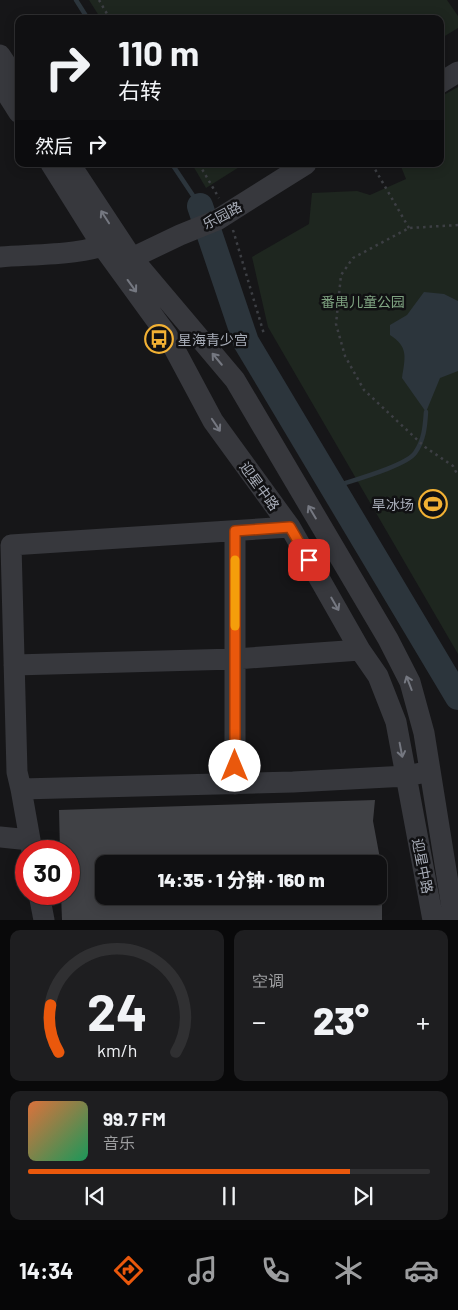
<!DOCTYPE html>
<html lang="zh">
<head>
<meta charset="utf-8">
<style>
  :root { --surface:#101012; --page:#1e1e20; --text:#f1f3f6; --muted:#9c9d9f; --line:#303032; --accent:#ea580c }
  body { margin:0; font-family:Barlow,"Noto Sans SC",sans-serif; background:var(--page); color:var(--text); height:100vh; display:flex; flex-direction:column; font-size:19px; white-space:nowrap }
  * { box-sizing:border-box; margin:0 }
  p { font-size:16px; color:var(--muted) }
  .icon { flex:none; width:28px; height:28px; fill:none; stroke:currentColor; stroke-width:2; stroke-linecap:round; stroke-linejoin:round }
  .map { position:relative; height:920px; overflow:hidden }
  .panel { display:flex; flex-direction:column; gap:10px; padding:10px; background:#09090a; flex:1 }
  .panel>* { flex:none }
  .hud { position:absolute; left:15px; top:15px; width:429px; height:152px; border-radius:10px; box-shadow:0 2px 12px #0003,0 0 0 1px var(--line); background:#101012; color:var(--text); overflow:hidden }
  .speed { position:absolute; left:15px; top:840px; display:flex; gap:10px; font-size:25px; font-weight:700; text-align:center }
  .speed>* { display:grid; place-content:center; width:65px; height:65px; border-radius:50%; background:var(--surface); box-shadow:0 2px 12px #0003,0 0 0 1px var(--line); line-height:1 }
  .speed .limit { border:8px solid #d22; background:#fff; color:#111 }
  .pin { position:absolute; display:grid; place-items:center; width:42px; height:42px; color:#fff; margin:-21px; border-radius:10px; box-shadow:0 2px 8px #0006 }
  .me { position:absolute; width:55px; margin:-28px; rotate:0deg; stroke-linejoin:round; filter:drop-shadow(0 0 4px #0008) }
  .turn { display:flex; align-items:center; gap:18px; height:105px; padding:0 20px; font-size:22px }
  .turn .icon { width:65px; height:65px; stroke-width:2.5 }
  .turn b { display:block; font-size:35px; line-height:42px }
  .then { display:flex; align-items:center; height:48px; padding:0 20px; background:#0003; gap:10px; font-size:19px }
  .big { font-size:38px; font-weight:800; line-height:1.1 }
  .panel .tile { flex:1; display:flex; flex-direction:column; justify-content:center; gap:8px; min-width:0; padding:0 18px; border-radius:10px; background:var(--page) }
  .panel .dial { align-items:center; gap:0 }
  .dial svg { height:130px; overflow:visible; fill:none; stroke:var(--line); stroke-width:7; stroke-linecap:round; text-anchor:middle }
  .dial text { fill:var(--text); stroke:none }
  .song { display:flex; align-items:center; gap:15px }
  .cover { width:60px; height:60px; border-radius:8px; background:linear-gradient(135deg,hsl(20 70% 55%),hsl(150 70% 35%)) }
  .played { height:5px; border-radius:2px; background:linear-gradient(90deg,var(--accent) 80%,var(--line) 80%) }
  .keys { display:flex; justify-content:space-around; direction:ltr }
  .heat { display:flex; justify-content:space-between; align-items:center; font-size:28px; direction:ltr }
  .panel .tiles { flex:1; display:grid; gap:10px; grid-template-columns:1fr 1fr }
  .tile:last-child { grid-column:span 2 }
  .trip { position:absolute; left:95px; top:855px; width:292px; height:50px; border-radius:10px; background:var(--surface); box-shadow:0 2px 12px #0003,0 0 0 1px var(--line); font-weight:800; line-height:50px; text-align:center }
  .dock { display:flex; height:80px; justify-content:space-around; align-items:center; background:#060607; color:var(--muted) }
  .dock .icon { width:35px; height:35px }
  .dock .active { color:var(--accent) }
  .dock b { font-size:22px; color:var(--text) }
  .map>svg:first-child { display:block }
  .green { fill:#1e261f }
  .water { fill:#2c353c }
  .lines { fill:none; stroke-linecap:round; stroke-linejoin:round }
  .stream { stroke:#2c353c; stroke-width:4.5 }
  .river { stroke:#2c353c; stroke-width:26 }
  .building { fill:#404145 }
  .path { stroke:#3d3f44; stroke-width:2.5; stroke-dasharray:2.5 4; stroke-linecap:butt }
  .minor { stroke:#37383d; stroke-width:21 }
  .oneway { stroke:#757881 }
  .route-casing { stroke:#983908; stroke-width:12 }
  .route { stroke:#ea580c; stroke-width:9 }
  .slow { stroke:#f59e0b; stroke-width:9 }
  .labels { text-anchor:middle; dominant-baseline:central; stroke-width:5; stroke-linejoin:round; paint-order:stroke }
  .street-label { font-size:14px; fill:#a8adb8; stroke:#111113 }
  .park-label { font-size:14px; fill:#7fa381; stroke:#111113 }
  .poi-label { font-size:14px; fill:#a8adb8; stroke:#111113; text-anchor:start }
</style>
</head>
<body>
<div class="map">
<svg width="458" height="920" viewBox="0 0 458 920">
  <rect width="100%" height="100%" fill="#161618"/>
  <path class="green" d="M89,0H447L458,16V28L440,39V19H101Z
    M458,87V654L268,327L252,257L309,224L312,193L357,191L370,195L406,179L400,164H440V97Z
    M192,164H244L206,188Z"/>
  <path class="water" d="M424,292L444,294L458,301V371L440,378L426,412L402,378C405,358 409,347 390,335V325L407,315Z"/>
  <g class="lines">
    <path class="stream" d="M76,0L88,19
      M172,164L200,206
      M333,487C350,481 406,466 415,453C424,440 425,427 426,412"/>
    <path class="river" d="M200,206L246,342L458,697"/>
  </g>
  <path class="building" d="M375,800L373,821L381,864H104V896H382V920H62L61,894H69V851H60L59,810Z"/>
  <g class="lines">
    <path class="path" d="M99,0L110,19
      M199,164L219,198
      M372,164L409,228
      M458,225L409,228L353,258L341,275L336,324L345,356L364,390L425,447L453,466L458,476
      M233,230L264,334"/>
    <path class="minor" d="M0,55L19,84
      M0,83L19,113
      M440,83L458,72
      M51,164L103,247L167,335L213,421L290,527L360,650L378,676L396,722L433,920
      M70,164L132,258L235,380L388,639L410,682L424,733L454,920
      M0,257C34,254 85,256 115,241
      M132,258L180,235L217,220L306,164
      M14,665L235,659L360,650
      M235,784V531
      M21,789L293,782L407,776L421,773
      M0,837L30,840
      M32,851L21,789L17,772L11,545L290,527
      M39,894L44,920"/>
  </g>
  <defs><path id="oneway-shaft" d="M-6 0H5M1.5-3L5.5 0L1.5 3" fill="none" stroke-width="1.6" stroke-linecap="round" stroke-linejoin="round" transform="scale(1.25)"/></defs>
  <g class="oneway">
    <use href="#oneway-shaft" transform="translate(105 217) rotate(-123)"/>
    <use href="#oneway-shaft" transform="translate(132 286) rotate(54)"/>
    <use href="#oneway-shaft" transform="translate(217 359) rotate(-130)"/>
    <use href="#oneway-shaft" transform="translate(216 425) rotate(56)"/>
    <use href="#oneway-shaft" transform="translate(312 512) rotate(-121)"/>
    <use href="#oneway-shaft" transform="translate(335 604) rotate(60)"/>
    <use href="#oneway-shaft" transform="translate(409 683) rotate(-111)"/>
    <use href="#oneway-shaft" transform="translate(401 750) rotate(79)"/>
  </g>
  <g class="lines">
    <defs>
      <path id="route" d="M235,766V531L290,527L309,560"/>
    </defs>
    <use href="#route" class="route-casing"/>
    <use href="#route" class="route"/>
    <path class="slow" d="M235,626V560"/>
  </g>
  <defs>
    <symbol id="bus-ring" viewBox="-11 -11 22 22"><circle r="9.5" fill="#111113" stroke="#f2b134" stroke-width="1.5"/><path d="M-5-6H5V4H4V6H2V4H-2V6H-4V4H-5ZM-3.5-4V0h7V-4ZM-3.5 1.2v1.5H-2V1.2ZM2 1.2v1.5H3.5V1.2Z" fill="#f2b134"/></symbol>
    <symbol id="stadium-ring" viewBox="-11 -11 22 22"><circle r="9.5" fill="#111113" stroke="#f2b134" stroke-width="1.5"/><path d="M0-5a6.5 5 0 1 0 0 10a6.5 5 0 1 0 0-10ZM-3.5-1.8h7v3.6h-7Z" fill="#f2b134"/></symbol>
  </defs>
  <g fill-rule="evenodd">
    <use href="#bus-ring" x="143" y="323" width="32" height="32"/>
    <use href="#stadium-ring" x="417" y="488" width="32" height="32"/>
  </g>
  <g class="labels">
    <g class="street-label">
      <text transform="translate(222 215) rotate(-28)">乐园路</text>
      <text transform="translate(260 486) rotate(54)">迎星中路</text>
      <text transform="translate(423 866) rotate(79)">迎星中路</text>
    </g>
    <g class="park-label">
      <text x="363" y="301">番禺儿童公园</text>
    </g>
    <g class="poi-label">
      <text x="178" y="339">星海青少宫</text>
      <text x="414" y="504" text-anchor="end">旱冰场</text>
    </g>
  </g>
</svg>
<div class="speed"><div class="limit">30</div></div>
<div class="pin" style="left:309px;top:560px;background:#d93025"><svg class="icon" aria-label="arrive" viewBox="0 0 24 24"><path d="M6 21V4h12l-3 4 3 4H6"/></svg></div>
<svg class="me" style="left:235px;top:766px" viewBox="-20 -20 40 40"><circle r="19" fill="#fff"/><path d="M0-13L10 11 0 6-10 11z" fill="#ea580c"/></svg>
<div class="trip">14:35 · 1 分钟 · 160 m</div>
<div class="hud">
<div class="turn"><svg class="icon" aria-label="right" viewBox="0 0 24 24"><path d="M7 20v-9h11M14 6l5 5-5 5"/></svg><div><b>110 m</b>右转</div></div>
<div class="then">然后<svg class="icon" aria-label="right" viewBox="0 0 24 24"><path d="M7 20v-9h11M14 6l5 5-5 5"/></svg></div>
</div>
</div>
<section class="panel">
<div class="tiles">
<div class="tile dial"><svg viewBox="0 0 100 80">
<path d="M14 69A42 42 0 1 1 86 69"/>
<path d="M14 69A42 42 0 0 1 9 40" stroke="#ea580c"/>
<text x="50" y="56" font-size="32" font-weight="700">24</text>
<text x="50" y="72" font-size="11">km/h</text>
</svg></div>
<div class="tile"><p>空调</p>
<div class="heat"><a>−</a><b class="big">23°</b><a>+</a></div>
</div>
<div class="tile">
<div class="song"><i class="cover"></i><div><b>99.7 FM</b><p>音乐</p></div></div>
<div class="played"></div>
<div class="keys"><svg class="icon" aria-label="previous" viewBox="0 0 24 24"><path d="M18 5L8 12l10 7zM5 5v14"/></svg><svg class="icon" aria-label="pause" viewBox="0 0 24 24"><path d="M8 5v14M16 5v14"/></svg><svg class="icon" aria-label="next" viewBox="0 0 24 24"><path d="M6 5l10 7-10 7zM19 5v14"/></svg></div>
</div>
</div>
</section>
<nav class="dock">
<b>14:34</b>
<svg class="icon active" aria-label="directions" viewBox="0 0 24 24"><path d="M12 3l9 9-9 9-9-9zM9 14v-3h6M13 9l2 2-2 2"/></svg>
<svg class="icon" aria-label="music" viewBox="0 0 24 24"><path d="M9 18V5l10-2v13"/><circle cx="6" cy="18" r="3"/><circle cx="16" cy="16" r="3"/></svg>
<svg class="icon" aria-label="phone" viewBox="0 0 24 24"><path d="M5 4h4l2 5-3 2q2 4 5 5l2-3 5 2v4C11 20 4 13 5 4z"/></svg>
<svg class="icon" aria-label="climate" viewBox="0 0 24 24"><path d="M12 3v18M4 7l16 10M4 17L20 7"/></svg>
<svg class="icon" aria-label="car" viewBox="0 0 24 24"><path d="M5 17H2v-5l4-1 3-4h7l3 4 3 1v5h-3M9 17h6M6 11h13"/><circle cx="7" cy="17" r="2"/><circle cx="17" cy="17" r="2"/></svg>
</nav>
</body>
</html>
